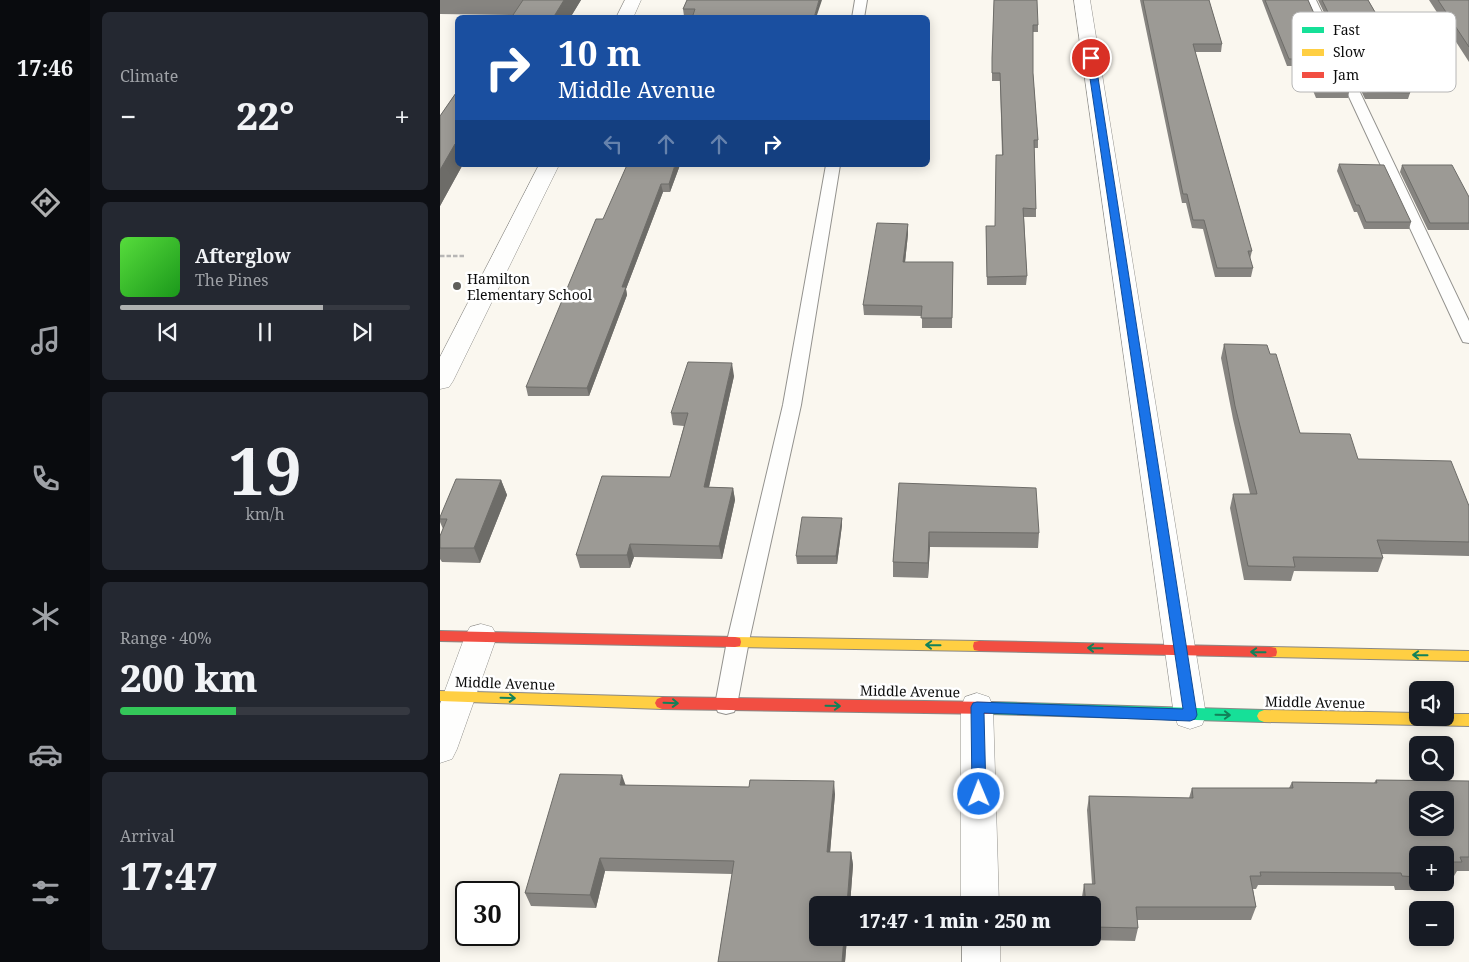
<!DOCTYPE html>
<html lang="en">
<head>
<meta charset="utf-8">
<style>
  :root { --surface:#171b24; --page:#242831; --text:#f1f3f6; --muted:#9ea1a6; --line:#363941; --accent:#afb0b0 }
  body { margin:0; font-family:"Noto Serif",serif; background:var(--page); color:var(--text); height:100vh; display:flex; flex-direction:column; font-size:19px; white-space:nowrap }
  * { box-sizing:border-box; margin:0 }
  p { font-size:16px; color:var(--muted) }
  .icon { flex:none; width:28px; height:28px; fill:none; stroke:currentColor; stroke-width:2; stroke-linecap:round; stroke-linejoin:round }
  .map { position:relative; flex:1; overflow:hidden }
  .side { display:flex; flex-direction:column; gap:12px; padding:12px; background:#0d0f14; width:350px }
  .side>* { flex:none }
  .hud { position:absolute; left:15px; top:15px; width:475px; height:152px; border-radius:8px; box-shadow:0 2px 12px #0003; background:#1a4fa0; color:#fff; overflow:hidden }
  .controls { position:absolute; left:969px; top:681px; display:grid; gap:10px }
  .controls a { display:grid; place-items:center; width:45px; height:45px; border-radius:8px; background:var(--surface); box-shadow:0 2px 12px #0003; font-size:25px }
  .speed { position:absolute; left:15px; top:881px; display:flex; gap:10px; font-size:25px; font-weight:700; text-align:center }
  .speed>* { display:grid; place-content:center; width:65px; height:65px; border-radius:50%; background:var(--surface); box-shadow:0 2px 12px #0003; line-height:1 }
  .speed .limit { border:2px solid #111; border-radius:8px; background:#fff; color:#111 }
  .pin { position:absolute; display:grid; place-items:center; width:42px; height:42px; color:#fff; margin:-21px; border:2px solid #fff; border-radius:50%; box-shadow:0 1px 5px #0007 }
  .me { position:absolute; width:55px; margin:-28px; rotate:359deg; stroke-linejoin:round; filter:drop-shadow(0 0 4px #0008) }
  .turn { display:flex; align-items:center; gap:18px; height:105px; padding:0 20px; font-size:22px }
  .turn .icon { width:65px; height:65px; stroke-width:2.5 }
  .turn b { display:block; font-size:35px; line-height:42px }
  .lanes { display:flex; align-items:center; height:48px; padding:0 20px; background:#0003; justify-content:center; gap:25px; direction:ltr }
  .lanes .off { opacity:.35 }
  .big { font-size:38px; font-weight:800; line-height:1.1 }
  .side .tile { flex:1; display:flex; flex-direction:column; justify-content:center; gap:8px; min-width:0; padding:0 18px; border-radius:8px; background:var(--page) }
  .side .dial { align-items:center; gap:0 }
  .dial b { font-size:65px; line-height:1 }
  .song { display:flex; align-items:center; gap:15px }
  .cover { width:60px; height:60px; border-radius:8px; background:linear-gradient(135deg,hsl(110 70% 55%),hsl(120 70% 35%)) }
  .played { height:5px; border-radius:2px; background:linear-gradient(90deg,var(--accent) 70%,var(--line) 70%) }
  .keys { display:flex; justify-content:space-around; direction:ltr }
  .heat { display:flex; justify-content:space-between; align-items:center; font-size:28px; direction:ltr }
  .charge { height:8px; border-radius:4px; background:linear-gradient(90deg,#34c759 40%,var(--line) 0) }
  .trip { position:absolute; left:369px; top:896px; width:292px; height:50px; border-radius:8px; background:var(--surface); box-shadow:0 2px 12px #0003; font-weight:800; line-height:50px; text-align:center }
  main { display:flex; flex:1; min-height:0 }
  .dock { display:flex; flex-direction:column; width:90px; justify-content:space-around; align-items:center; background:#090b0e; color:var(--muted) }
  .dock .icon { width:35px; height:35px }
  .dock .selected { color:var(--accent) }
  .dock b { font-size:22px; color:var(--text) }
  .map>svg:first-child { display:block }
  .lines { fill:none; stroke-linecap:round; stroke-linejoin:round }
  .lane-casing { stroke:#93928e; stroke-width:2 }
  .street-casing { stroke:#93928e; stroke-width:1 }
  .fast-casing { stroke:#8a8885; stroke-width:2 }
  .slow-casing { stroke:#8a8885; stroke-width:2 }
  .jam-casing { stroke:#8a8885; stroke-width:2 }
  .path { stroke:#b7b6b5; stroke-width:2.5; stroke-dasharray:4.5 2; stroke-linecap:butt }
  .lane { fill:#fefefd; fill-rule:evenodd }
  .street { fill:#fefefd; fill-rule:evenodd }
  .fast { fill:#16e098; fill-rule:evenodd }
  .slow { fill:#ffcf43; fill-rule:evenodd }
  .jam { fill:#f24e42; fill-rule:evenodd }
  .wall { fill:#868480 }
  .shaded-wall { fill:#6d6c68 }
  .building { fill:#9c9a95; stroke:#6d6c68; fill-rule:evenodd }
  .oneway { stroke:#128159 }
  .route { fill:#1a73e8; stroke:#114b97 }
  .poi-dot { fill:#5f5e5b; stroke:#fff; stroke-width:2 }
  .labels { text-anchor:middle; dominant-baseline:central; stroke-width:5; stroke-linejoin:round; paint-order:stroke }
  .poi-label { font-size:14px; fill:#0c0c0c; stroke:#fff; text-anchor:start }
  .street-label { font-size:14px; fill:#0c0c0c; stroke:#fff }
  .key { fill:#fff; stroke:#b6b6b6; stroke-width:1 }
  .key-label { font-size:14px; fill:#0c0c0c }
</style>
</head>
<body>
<main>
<nav class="dock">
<b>17:46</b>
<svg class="icon selected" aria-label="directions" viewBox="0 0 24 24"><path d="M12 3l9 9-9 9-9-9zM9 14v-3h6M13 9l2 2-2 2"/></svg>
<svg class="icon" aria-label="music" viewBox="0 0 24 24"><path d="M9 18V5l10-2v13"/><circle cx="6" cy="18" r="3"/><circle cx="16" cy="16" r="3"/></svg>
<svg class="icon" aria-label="phone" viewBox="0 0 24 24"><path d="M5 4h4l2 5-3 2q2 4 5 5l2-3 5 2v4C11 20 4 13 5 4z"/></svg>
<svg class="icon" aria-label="climate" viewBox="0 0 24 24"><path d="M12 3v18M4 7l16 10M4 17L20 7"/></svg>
<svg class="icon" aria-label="car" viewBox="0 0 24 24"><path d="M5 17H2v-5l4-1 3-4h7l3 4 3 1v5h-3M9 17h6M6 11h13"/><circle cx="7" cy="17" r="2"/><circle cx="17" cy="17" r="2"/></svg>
<svg class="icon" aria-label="filters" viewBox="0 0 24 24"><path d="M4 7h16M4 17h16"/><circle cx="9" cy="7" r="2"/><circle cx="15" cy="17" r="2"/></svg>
</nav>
<section class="side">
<div class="tile"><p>Climate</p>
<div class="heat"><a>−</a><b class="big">22°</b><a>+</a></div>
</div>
<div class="tile">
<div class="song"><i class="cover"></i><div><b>Afterglow</b><p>The Pines</p></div></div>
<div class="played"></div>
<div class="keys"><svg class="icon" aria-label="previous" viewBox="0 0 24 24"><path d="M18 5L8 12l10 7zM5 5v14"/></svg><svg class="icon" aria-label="pause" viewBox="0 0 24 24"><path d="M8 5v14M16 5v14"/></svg><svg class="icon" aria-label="next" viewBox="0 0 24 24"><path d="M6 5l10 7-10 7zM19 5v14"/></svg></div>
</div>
<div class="tile dial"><b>19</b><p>km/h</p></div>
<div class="tile"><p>Range · 40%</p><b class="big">200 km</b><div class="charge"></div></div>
<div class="tile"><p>Arrival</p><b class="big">17:47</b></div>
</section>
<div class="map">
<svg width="1029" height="962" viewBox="0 0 1029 962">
  <rect width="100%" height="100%" fill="#faf7ef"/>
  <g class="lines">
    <defs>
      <path id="lane" d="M415,0H427L424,18H412Z
        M864,0H876L1029,321V343L1023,342L1021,338Z
        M386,165H400L361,405L309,641L297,705L294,712L286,714L278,712L275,705L287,641L343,405Z"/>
      <path id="street" d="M185,0H201L193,18H176Z
        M634,0H650L766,715L762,725L750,729L738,725L734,715Z
        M99,165H119L13,381L9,387L0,389V357Z
        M41,624L52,627L57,636L17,749L12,759L0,763V704L25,636L30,627Z
        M537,693L549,697L553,707L559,905H521V707L525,697Z
        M522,938H560V962H522Z"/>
      <path id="fast" d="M551,702L824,710L829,712L831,716L829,720L824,722L551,714L546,712L544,708L546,704Z"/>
      <path id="slow" d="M295,637L539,641L544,642L545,646L544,650L539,651L295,647L290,646L289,642L290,638Z
        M831,647L1029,651V661L831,657L826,656L825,652L826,648Z
        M0,691L222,697L227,699L229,703L227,707L222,709L0,701Z
        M824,710L978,713V718H1005V714H1029V726L824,722L819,720L817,716L819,712Z"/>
      <path id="jam" d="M0,631L295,637L300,638L301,642L300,646L295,647L0,641Z
        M539,641L831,647L836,648L837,652L836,656L831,657L539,651L534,650L533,646L534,642Z
        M222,697L551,702L556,704L558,708L556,712L551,714L222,709L217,707L215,703L217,699Z"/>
    </defs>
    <use href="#lane" class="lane-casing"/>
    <use href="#street" class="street-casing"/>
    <use href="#fast" class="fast-casing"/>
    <use href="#slow" class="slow-casing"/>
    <use href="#jam" class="jam-casing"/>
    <path class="path" d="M0,256H24"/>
    <use href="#lane" class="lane"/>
    <use href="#street" class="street"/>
    <use href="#fast" class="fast"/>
    <use href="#slow" class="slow"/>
    <use href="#jam" class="jam"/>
  </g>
  <path class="wall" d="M0,0H141L130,18H71L73,15L0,14Z
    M247,0L376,18L244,16L243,9Z
    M554,0L598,25V32H593V73L598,140V148H594L596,209V217H584L587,276L586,285H547L546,226H555L562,155L560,81H552V66Z
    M700,0H769L782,44L781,52H755L812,251L810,259L813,268L811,277H775L763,229L752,228L746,203H742Z
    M822,0H868L909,92L908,98H876L863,66H847Z
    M878,0H928L946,31L944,37H937L970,93L968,99H925Z
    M989,0H1029V62Z
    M18,90V165H42L41,166H22L0,206V116Z
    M899,164L971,222L969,229H924L917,212H914L897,171Z
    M240,165L230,192H223L186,289L187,295L149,396H88L86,387L163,219Z
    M962,165L1029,197V230H988L960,172Z
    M468,224V234L465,262H513L512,328H482V316L424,315L423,305Z
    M784,344L830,354L860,433L918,459L1029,506V556L942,554L943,558L938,572L854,571L851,581L804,580L790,508L793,494H810L793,419L781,358Z
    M294,376L269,487L293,488L295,500L282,559L194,557L190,568H140L136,555L230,477L244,426L233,425L231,413Z
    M61,480L67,495L40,563L2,562L0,559V536L3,529L0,522V517Z
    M459,483L599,533L598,548L490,547L488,578L453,577V562Z
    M402,518V525L397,564H357L356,556Z
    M936,780L1029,781V871H1017L1014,876L1005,875V855H978V882H994L989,890H955L954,886L818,885L816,889H813L816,907L811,920H697L698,928L695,941L645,940V938H652V905H643L642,897L644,884H652L647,810L649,796L749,798L752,788H849L852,782L934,783Z
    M185,785L395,794L390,852H411L413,865L410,905H378V938H407L405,962H278L292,874L165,871L156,908L91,906L85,893Z"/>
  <path class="shaded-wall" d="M124,0H141L130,18H113Z
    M379,0H382L376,18H374Z
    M15,144L18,151V165H22V166L0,206V170Z
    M235,165H240L230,192L229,184Z
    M221,184L223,192L186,289L187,295L149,396L147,388L182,287Z
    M468,224V234L464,272L463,262Z
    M292,363L294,376L266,500L264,487Z
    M61,480L67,495L40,563L34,548Z
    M293,488L295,500L282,559L279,546Z
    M402,518V525L397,564L396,556Z
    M489,532L490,547L488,578V563Z
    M190,544L194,557L190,568L187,555Z
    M182,775L187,789L180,785Z
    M394,781L395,794L389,865L387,852Z
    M411,852L413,865L410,905H407Z
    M160,858L165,871L156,908L150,895Z
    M404,938H407L405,962H402Z"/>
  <path class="building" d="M83,0H124L113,18H71Z
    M247,0H379L374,18H252L255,9H243Z
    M554,0H597L598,25H593V73L598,140H594L596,209L583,208L587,276L547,277L546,226H555L556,155H563L560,73H552V58Z
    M703,0H769L782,44H753L812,251H808L813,268H777L764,220H753L747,194H743Z
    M825,0H868L909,92L877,91L864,59H849Z
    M882,0H928L946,31H934L970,93L927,92Z
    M998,0H1029V47Z
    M18,90V144H15L0,170V116Z
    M899,164L944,165L971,222H926L919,205H916Z
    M187,165H235L229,184H221L182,287H186L147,388L86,387L156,219H163Z
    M962,165H1012L1029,197V223H990Z
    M437,223L468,224L463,262H513L512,318H481L482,306L423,305Z
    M784,344L827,345L830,354H836L860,433L910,434L918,459L1011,461L1029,506V542L937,540L943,558L853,557L855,567L808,566L793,494H817L795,406Z
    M248,362L292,363L264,487L293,488L279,546L190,544L187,555H136L162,476L230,477L248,413H231Z
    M16,479L61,480L34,548H0V536L7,519H0V517Z
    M459,483L596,488L599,533L489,532L488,563L453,562Z
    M362,517L402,518L396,556H356Z
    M120,774L182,775L180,785L309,787L310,780L394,781L387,852H411L407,905H378V938H404L402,962H278L294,861L160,858L150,895L85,893Z
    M936,780L1029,781V857H1020L1022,862H1005V855H978V877L962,876L961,873L820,872L821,876H810L816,907H696L698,928L652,927V905H646L644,884H655L649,796L753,798L752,788H853L852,782L937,783ZM978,800H1005V828H978Z"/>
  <defs><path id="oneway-shaft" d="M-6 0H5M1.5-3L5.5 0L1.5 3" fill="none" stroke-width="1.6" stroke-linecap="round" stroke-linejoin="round" transform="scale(1.25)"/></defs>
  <g class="oneway">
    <use href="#oneway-shaft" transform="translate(493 645) rotate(-179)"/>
    <use href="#oneway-shaft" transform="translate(655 648) rotate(-179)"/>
    <use href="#oneway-shaft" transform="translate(818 652) rotate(-179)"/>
    <use href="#oneway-shaft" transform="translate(980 655) rotate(-179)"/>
    <use href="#oneway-shaft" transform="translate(68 698) rotate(2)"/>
    <use href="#oneway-shaft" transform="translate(231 703) rotate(2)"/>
    <use href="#oneway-shaft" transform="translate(393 706) rotate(1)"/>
    <use href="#oneway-shaft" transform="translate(783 715) rotate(1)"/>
  </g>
  <path class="route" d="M651,56L655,58L757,715L755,719L750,721L544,713L546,794L544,798L539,800L534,798L532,794L531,707L533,703L537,702L743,709L647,58Z"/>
  <circle class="poi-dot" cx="17" cy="286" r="5"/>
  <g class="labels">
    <g class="poi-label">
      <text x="27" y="278">Hamilton<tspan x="27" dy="16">Elementary School</tspan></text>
    </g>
    <g class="street-label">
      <text transform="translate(65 683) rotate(2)">Middle Avenue</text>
      <text transform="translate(470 691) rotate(1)">Middle Avenue</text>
      <text transform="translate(875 702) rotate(1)">Middle Avenue</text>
    </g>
  </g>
  <rect x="852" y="12" width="164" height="80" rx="8" class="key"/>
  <rect x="862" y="27" width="22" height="6" fill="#16e098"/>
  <rect x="862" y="49" width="22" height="7" fill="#ffcf43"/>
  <rect x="862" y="72" width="22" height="6" fill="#f24e42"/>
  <g class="key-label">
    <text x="893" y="35">Fast</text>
    <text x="893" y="57">Slow</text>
    <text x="893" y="80">Jam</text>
  </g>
</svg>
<div class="controls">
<a><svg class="icon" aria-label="sound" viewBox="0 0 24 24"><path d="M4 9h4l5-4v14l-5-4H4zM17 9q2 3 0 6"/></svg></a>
<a><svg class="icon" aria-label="search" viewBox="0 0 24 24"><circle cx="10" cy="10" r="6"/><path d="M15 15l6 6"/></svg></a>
<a><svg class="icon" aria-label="layers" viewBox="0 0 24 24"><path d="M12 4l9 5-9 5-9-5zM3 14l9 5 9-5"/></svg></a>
<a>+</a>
<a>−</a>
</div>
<div class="speed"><div class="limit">30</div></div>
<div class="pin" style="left:651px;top:58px;background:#d93025"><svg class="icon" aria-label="arrive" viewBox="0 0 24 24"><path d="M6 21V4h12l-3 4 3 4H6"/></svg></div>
<svg class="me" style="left:539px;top:794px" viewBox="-20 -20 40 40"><circle r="17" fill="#1a73e8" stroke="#fff" stroke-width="3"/><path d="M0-11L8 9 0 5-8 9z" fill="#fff"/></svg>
<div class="trip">17:47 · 1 min · 250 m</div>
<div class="hud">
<div class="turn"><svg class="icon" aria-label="right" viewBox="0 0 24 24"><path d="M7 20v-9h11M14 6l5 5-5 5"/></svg><div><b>10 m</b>Middle Avenue</div></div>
<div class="lanes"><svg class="icon off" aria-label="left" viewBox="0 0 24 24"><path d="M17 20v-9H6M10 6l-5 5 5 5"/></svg><svg class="icon off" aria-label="ahead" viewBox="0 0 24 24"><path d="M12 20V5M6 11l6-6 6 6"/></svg><svg class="icon off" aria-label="ahead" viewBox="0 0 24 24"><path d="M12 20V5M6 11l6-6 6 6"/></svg><svg class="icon" aria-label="right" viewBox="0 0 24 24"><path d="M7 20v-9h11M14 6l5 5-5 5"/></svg></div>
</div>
</div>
</main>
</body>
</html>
